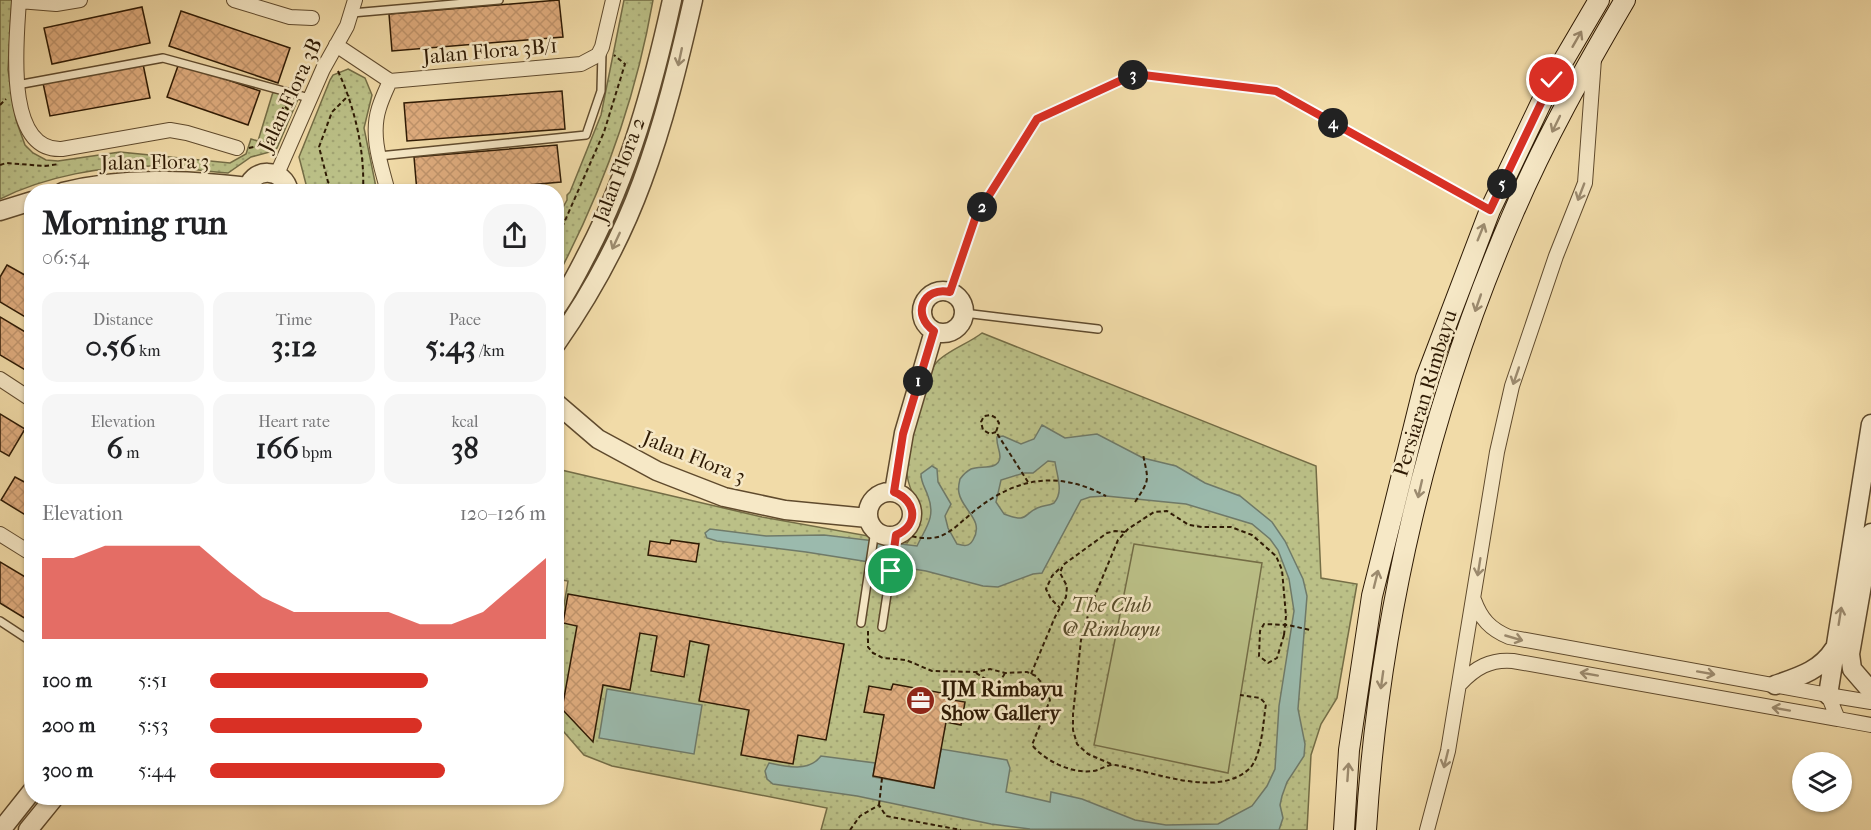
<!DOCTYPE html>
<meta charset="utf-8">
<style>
:root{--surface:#fff;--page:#f6f6f6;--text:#202124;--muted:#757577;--accent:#d93025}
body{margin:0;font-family:"IM FELL French Canon",serif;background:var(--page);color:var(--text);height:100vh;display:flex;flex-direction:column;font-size:22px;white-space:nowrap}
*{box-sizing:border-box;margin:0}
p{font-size:20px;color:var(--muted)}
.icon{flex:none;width:33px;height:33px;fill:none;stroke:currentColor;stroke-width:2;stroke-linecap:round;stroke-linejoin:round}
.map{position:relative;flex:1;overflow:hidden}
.sheet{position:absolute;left:24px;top:184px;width:540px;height:621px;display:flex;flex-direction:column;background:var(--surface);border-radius:24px;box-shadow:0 2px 4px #0004}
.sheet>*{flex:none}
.buttons{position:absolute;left:1792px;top:752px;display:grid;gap:12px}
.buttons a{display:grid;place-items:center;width:60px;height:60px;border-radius:50%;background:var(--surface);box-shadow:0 2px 4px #0004;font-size:30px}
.pin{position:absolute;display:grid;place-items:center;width:51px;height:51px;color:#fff;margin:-26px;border:3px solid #fff;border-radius:50%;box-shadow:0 2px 6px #0007}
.km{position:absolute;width:30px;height:30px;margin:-15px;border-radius:50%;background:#222;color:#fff;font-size:16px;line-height:30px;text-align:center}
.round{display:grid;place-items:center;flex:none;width:63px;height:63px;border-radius:24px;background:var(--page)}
.summary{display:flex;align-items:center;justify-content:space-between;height:102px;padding:0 18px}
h1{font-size:33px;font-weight:700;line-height:45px}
.stats{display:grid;grid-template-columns:repeat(3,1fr);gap:9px;height:102px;padding:6px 18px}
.stats div{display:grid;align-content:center;border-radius:15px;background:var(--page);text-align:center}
.stats b{font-size:30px;font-weight:700}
.stats small{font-size:16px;font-weight:400}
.stats p{font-size:16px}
.chart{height:168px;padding:12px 18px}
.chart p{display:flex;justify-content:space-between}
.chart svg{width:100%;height:108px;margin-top:6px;fill:var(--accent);opacity:.7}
ul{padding:0 18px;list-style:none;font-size:20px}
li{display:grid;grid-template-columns:96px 72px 1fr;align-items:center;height:45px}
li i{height:15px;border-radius:8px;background:var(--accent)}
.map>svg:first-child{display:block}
</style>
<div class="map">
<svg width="1871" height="830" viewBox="0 0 1871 830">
<defs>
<pattern id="park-dots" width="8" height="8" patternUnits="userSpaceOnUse" patternTransform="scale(1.5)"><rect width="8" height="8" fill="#bbc087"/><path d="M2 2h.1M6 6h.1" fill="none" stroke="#a1a473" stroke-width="1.8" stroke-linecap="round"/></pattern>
<pattern id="building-cross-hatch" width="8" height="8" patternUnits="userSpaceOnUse" patternTransform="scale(1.5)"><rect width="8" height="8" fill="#e0ad7f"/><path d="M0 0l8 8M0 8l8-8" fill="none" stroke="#c0946c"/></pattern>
</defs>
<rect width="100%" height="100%" fill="#f1dba8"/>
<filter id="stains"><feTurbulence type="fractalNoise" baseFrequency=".00333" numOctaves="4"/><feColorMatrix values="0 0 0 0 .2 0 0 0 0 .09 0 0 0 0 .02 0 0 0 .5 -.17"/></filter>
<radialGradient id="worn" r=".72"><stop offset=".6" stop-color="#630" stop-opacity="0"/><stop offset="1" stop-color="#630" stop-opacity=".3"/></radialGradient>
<!-- park -->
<path fill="url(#park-dots)" stroke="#746d46" stroke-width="1.5" d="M0,0H12L8,70L16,120L25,145L33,153L46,160L58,161L120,152L230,163L246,154L251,139L258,141L273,92L298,99L277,148L273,151L251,157L228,173C203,172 179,166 154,166C103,166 46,176 0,199Z
M624,0H653C636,98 603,190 557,277V218L567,200V195L570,192L601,115Z
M348,69L365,78L372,95L364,128L377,192H308L299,157L330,80L333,75Z
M982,333L1316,466L1321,578L1357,584L1337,698L1321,724L1311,755L1307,830H821L827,808L612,766L584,755L557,724V647L568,581L557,579V469L762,517L907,543C935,505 912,509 907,475C905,460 926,374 936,363C946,351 968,344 982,333Z"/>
<!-- pitch -->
<path fill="#bbc087" stroke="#746d46" stroke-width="1.5" d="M1134,544L1262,563L1228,773L1094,745Z"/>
<!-- water -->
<path fill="#9bbaad" stroke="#6f7a69" stroke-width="1.5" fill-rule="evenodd" d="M1042,425L1065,438L1097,434L1143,458L1176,466L1205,483L1240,496L1272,522L1285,541L1303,579L1307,596L1298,709L1305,744L1304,756L1287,782L1282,796L1280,805L1283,818L1279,830L1030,829L991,824L857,796L773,784L767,779L765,771L769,763C787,767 809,772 821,756L875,763L873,777L934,788L941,749L1007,760L1010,768L1006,792L1050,802L1051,792L1082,799L1135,820L1166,825L1218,824L1252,806L1267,786L1275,769L1279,706L1294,611L1289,579L1278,550L1270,539L1252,524L1186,504L1106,496L1090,497L1081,500L1042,573L1033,574L998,587L983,586L926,571L806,552L717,541L707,538L705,533L710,529L766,536L824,535L917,546C926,527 936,517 928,496C925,487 921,483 921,474L932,466L937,469L938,482L951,504L945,516L948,528L957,544C964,546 969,547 973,540C985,520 962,510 959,493C958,489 959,483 960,479C963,475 967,471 971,469C980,465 999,471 1000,457C1000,450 996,444 997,437L1003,436L1021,444L1034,439ZM1048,461L1055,462C1057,476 1064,492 1054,503C1049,506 1045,505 1040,507C1022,513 1030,524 1004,514L996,502L1001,480L1024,473H1033Z
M607,689L702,705L694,754L599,738Z"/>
<!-- building -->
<path fill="url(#building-cross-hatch)" stroke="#2e1a04" stroke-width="1.5" d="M559,0L563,37L392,51L389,14Z
M142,7L150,43L52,64L44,28Z
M181,11L290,48L278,83L169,46Z
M179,63L260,91L248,125L167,97Z
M143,64L150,98L50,116L43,83Z
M562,91L565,129L407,141L404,103Z
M557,145L561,182L451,192H417L414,157Z
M7,265L32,279V321L0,302V277Z
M0,317L32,336V374L0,355Z
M0,414L25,429L9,456L0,451Z
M15,477L32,486V519L1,500Z
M671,540L699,544L696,562L648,555L650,541L670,544Z
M0,562L32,581V609L26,619L0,603Z
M568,594L844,644L826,740L798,735L793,764L741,755L749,710L699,701L709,645L690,641L684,677L651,671L657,636L640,633L630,690L603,685L593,742L562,709L577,626L563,623Z
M893,684L953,695L952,700L965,702L961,725L946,722L934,788L873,776L884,715L864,712L869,686L891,690Z"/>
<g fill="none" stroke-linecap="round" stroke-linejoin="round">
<defs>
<path id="service" d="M352,13L499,0
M17,85L163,58L309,98
M379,156L586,135L601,91L602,52
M964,313L1098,329
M0,621L32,642
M861,623L875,530
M882,627L896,535"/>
<path id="minor" d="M19,0C17,37 3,152 62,149L170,130L187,133L237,148
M234,0L290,17L312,18
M19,1L56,4L80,0
M336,45L390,81L581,64L598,55L602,47L613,0
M277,174L323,69L347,26L355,0
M388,192C381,165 370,136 379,108C382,98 386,90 390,81
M0,379L32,400
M0,534L32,554
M1474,600C1481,619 1490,629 1509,637L1828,695
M1460,684C1475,668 1490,659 1513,661L1838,719
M1871,702L1828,695L1838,719L1871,725
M1427,830L1448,751L1497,452L1512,386L1556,256L1585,183L1594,59"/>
<path id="tertiary" d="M63,192C124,176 186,180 248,187
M247,192C250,166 285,167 289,192
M0,211L32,201
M922 312a21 21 0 1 1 42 0a21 21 0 1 1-42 0Z
M556,308C569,290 578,271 588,252C629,173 653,87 672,0
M556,344C591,294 621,239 642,182C664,123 679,61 693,0
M556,403L598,439L657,471L724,497L785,510L868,518
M868 514a22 22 0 1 1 44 0a22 22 0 1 1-44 0Z
M894,492L904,433L934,331
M1871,533L1850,654L1852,669L1871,691
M1775,685C1798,677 1820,671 1834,649
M1828,695L1871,424
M1,830L32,791
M28,830L54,798"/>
<path id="secondary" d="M1344,830L1349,750L1372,596L1426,378L1490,210L1552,80L1599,0
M1366,830C1379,620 1428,410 1512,216C1544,141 1584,70 1625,0"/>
</defs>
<!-- service casing -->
<use href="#service" stroke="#5f4a2d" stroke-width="10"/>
<!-- minor casing -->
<use href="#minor" stroke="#5f4a2d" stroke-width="16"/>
<!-- tertiary casing -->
<use href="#tertiary" stroke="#5f4a2d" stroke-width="21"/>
<!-- secondary casing -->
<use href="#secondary" stroke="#2e1a04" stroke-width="22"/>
<!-- path -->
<path stroke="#2e1a04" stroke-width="2" stroke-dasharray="4.5 3" stroke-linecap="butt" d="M338,71C355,108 365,151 363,192
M0,105L6,99
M249,148L263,145L284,106L290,111
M0,165L6,163L45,166L59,164
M341,192L328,182L319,147L332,112L349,95
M556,241L604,132L625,64L614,55
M950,292L976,216L1037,119L1135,74L1276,91L1477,203
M996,432L990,434L983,430L981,422L984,416L991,415L996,418L999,423L996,432L1028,482
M1135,502C1151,478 1148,481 1143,454
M905,534C915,538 930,540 941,536C955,530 966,517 978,508C1019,477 1059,471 1106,496
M1059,569L1052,576L1046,589L1051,599L1060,608
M868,631V647L873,653L883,658L906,660L932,671L976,672L990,669L1005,673L1027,672L1036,676L1045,687L1050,700L1032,745C1045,761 1072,774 1093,771C1101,770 1107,764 1115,765C1152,771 1217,799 1249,769C1262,757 1263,722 1266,704L1260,698L1240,695
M1284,635L1277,658L1268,663L1259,656L1260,631L1264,624L1288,625L1310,630
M976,673C987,680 998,688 1005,673
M1031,674L1055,617L1066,597L1067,586L1060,573L1063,565L1107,533L1115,531L1125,532
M1111,764L1088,754L1077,744L1073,730V714L1081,640L1091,605L1118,540L1128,529L1154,512L1167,511L1189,525L1202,527H1231L1252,535L1276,556L1282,570L1286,616
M879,805L882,778
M850,830L860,816L879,805L886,816L961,830"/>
<!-- service -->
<use href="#service" stroke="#f6e8c6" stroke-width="7"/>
<!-- minor -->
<use href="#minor" stroke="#f6e8c6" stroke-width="14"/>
<!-- tertiary -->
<use href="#tertiary" stroke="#f6e8c6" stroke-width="18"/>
<!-- secondary -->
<use href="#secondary" stroke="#f6e8c6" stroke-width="20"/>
<!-- path-bridge -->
<path stroke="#2e1a04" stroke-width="2" stroke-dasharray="4.5 3" stroke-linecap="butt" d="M1284,635L1286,616"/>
</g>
<!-- one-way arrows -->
<defs><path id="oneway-shaft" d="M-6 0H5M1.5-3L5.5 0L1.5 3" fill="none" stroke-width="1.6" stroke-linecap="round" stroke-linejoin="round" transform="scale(1.5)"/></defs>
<g stroke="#9c8b6f">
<use href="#oneway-shaft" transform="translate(1577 39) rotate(-60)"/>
<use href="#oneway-shaft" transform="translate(680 57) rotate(102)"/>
<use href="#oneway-shaft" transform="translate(1556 124) rotate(116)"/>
<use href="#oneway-shaft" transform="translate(1581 192) rotate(111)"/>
<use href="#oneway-shaft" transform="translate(1481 232) rotate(-68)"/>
<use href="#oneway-shaft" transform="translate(616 241) rotate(115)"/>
<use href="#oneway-shaft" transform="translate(1478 303) rotate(109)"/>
<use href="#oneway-shaft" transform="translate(1516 376) rotate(109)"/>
<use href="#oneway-shaft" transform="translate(1420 489) rotate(103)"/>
<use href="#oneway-shaft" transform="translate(1479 567) rotate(99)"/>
<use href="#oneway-shaft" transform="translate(1376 579) rotate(-76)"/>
<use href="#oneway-shaft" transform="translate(1840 616) rotate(-81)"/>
<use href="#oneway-shaft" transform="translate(1514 638) rotate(16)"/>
<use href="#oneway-shaft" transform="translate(1706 673) rotate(10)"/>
<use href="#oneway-shaft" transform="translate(1589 674) rotate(-170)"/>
<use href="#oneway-shaft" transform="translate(1382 680) rotate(98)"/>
<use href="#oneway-shaft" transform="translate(1781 709) rotate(-170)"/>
<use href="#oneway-shaft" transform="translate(1446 759) rotate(104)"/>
<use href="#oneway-shaft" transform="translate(1348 772) rotate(-86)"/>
</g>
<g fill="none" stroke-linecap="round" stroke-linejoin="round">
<defs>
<path id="route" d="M891,571L896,535C919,525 917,501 894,492L903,434L934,331C911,315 923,286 950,292L976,216L1037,119L1135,74L1276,91L1490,210L1552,80"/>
</defs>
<!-- route casing -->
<use href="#route" stroke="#fff" stroke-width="12"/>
<!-- route -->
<use href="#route" stroke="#d93025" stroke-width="8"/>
</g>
<!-- icons -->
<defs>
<symbol id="office-disc" viewBox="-11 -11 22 22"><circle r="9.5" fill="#8f2418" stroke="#f6e8c6"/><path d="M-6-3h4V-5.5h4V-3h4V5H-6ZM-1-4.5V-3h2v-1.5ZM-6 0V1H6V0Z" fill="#fff"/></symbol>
</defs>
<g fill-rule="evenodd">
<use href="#office-disc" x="904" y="684" width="33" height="33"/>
</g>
<g text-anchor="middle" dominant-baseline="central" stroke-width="5" stroke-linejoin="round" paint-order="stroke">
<!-- street labels -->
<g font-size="21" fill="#2e1a04" stroke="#f6e8c6">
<text transform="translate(490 51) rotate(-5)">Jalan Flora 3B/1</text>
<text transform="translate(290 95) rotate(-65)">Jalan Flora 3B</text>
<text transform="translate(155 162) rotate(-1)">Jalan Flora 3</text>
<text transform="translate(619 170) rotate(-69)">Jalan Flora 2</text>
<text transform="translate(1425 393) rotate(-73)">Persiaran Rimbayu</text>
<text transform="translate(694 457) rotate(22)">Jalan Flora 3</text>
</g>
<!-- park labels -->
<g font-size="21" font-style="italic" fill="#584c2b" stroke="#f6e8c6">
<text x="1111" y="605">The Club<tspan x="1111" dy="24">@ Rimbayu</tspan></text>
</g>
<!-- poi labels -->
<g font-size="21" font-weight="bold" fill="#2e1a04" stroke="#f6e8c6" text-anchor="start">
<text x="941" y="689">IJM Rimbayu<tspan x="941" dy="24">Show Gallery</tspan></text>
</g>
</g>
<rect width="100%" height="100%" filter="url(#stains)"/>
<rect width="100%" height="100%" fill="url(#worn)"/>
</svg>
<div class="buttons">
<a><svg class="icon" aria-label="layers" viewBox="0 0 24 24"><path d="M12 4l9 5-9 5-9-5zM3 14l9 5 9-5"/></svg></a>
</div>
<div class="pin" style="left:891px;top:571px;background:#1e9e55"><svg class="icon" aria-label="arrive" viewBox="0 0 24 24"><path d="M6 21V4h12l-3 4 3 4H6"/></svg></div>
<div class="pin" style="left:1552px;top:80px;background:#d93025"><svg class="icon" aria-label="check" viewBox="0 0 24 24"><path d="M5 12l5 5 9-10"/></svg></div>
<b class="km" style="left:918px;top:381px">1</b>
<b class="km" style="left:982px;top:207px">2</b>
<b class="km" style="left:1133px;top:75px">3</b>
<b class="km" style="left:1333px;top:123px">4</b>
<b class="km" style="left:1502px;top:184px">5</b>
<section class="sheet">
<div class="summary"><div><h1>Morning run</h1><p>06:54</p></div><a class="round"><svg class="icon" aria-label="share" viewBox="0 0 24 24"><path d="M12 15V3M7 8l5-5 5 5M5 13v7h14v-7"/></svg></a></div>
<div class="stats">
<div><p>Distance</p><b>0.56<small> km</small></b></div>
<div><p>Time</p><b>3:12</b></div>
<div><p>Pace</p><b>5:43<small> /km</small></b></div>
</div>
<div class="stats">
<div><p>Elevation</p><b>6<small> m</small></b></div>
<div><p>Heart rate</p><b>166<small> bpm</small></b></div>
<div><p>kcal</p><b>38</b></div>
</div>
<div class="chart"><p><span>Elevation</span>120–126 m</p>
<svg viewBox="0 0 160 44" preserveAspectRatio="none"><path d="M0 44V11L10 11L20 6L30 6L40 6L50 6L60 17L70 27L80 33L90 33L100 33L110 33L120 38L130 38L140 33L150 22L160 11V44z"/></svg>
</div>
<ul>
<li><b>100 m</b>5:51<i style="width:65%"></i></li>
<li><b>200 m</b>5:53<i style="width:63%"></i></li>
<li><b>300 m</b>5:44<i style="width:70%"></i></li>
</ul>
</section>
</div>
